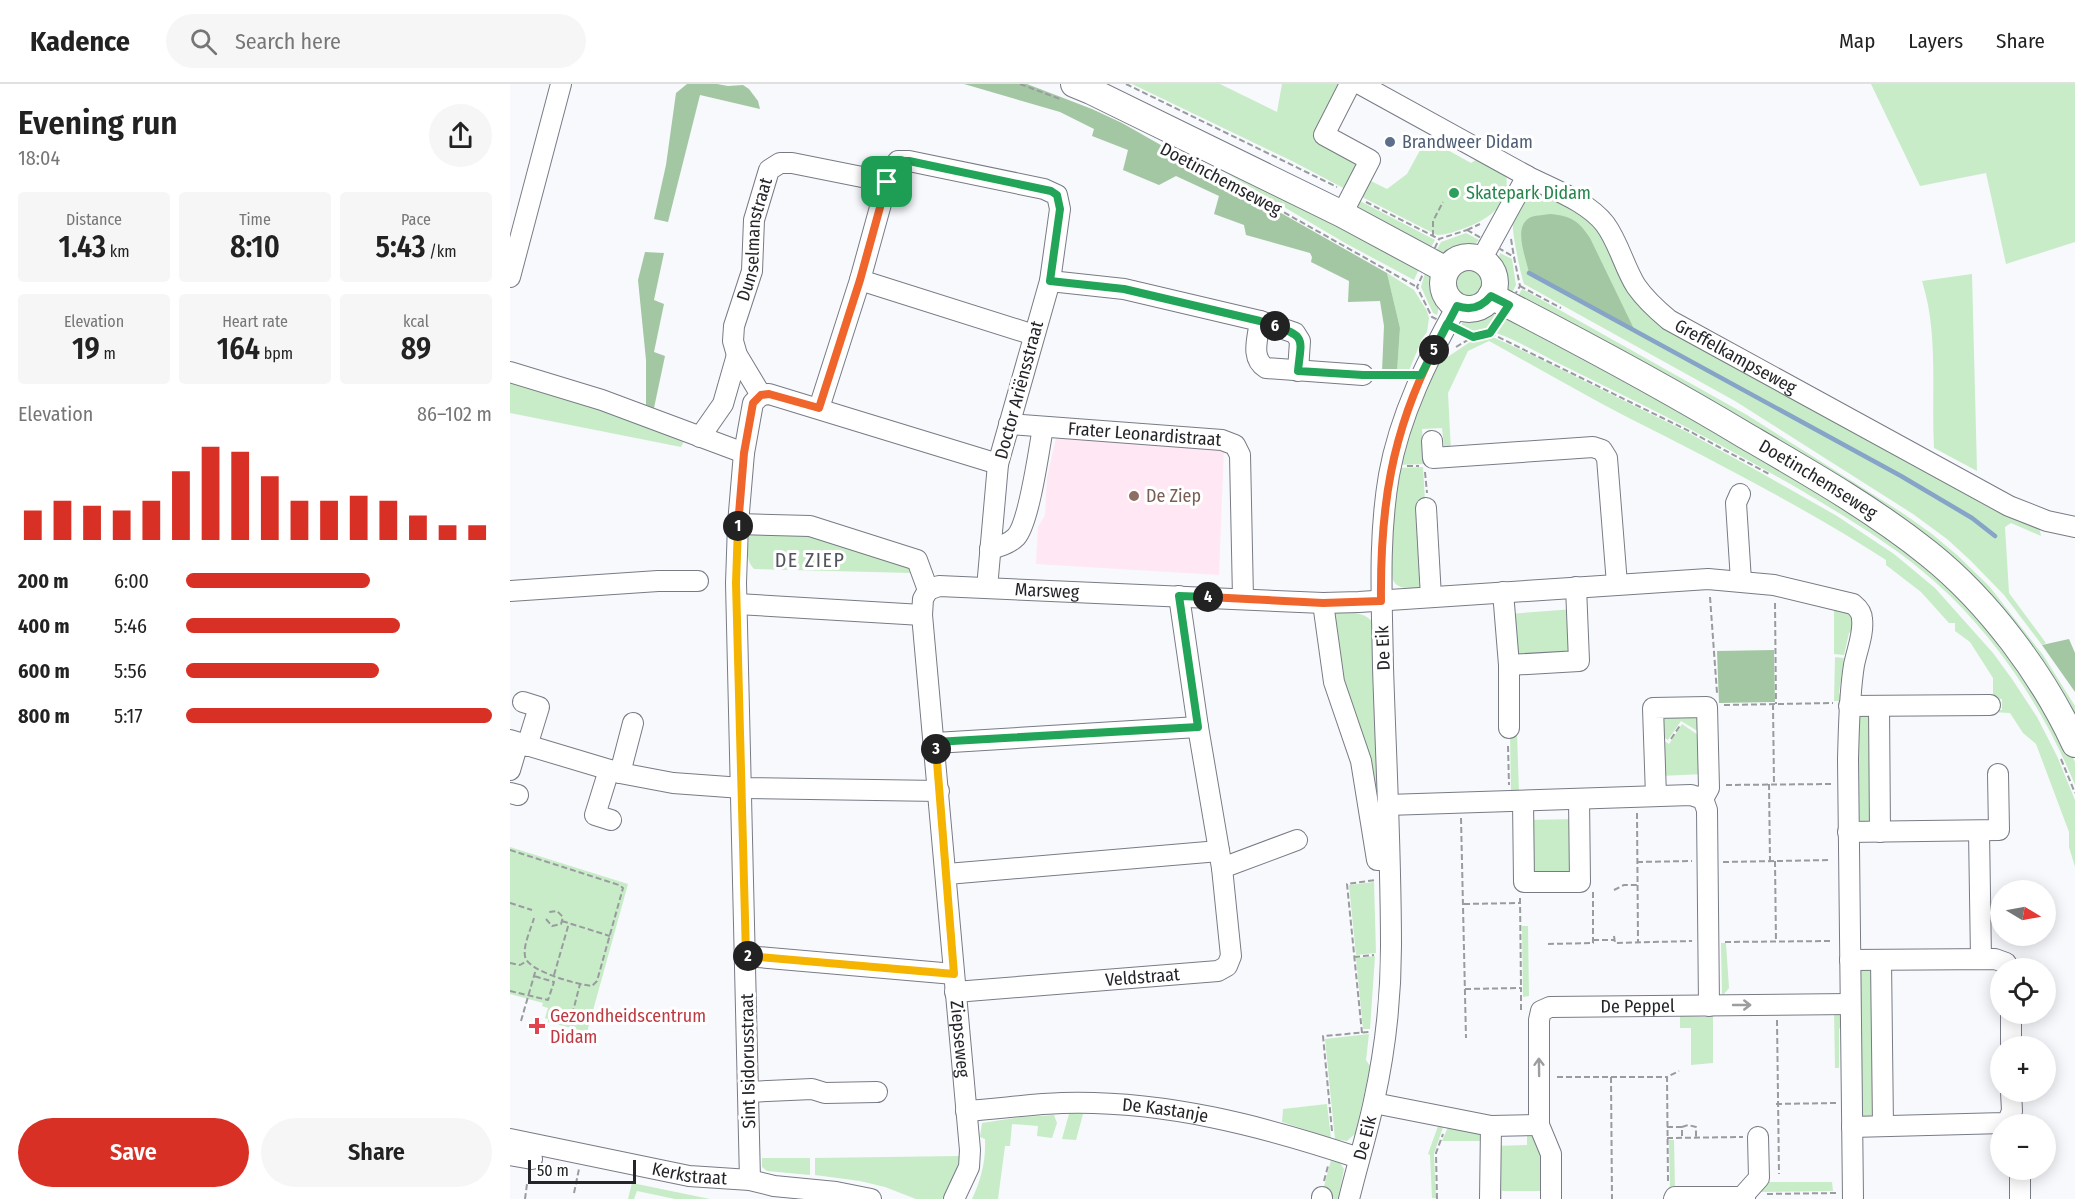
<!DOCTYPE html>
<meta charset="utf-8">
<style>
:root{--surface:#fff;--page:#f6f6f6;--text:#222;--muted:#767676;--line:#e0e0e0;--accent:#d93025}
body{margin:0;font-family:"Fira Sans Condensed",sans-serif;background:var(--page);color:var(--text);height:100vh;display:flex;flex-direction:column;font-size:22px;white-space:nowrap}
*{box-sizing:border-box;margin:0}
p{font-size:20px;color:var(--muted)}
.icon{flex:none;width:33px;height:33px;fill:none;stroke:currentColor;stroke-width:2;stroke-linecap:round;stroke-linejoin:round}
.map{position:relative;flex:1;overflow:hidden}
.sheet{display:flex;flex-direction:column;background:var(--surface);width:510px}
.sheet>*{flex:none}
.needle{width:39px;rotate:100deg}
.controls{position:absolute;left:1480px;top:796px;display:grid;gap:12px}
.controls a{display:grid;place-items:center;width:66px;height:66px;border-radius:50%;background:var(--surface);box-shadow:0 3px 15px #0003;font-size:30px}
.scale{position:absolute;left:18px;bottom:15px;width:108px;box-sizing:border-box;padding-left:6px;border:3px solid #242529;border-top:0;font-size:16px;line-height:21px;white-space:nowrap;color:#242529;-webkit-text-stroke:4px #fff;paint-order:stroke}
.pin{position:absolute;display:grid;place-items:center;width:51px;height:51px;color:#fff;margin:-26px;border-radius:12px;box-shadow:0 3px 9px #0006}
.km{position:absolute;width:30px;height:30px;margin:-15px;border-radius:50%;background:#222;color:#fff;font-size:16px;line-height:30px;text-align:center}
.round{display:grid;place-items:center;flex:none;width:63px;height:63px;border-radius:32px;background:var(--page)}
.head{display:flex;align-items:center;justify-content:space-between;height:102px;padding:0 18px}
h1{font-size:33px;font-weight:600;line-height:45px}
.figures{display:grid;grid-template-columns:repeat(3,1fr);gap:9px;height:102px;padding:6px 18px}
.figures div{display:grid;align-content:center;border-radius:6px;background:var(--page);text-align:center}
.figures b{font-size:30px;font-weight:600}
.figures small{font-size:16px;font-weight:400}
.figures p{font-size:16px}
.chart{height:168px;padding:12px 18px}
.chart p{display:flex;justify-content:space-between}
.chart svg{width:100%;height:108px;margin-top:6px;stroke:var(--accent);stroke-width:6}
.primary-button{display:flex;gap:12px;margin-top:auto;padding:12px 18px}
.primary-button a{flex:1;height:69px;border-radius:36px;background:var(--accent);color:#fff;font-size:24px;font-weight:600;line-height:69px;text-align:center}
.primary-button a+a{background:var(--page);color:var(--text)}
ul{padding:0 18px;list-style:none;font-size:20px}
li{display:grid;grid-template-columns:96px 72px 1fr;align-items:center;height:45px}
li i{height:15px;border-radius:8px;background:var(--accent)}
header{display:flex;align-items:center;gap:36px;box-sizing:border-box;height:84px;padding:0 30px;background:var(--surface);border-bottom:2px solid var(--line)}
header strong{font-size:28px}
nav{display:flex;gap:33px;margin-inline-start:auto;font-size:21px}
.search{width:420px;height:54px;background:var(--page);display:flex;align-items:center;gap:15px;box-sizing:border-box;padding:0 21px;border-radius:33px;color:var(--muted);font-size:22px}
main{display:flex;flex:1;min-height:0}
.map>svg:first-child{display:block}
</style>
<header>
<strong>Kadence</strong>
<div class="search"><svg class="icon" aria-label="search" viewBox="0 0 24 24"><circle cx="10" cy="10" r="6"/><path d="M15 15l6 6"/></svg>Search here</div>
<nav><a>Map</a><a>Layers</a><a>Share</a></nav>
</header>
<main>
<section class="sheet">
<div class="head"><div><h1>Evening run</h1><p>18:04</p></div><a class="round"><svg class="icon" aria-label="share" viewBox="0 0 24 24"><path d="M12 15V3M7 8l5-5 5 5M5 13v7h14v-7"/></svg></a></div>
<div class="figures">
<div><p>Distance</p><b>1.43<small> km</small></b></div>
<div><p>Time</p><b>8:10</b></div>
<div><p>Pace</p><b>5:43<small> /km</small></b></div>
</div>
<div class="figures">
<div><p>Elevation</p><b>19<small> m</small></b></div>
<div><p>Heart rate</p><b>164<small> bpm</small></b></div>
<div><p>kcal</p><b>89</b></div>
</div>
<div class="chart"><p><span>Elevation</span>86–102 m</p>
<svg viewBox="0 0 160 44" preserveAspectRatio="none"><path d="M5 44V32M15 44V28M25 44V30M35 44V32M45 44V28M55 44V16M65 44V6M75 44V8M85 44V18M95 44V28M105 44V28M115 44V26M125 44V28M135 44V34M145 44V38M155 44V38"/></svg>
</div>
<ul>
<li><b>200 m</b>6:00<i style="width:60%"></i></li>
<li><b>400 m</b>5:46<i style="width:70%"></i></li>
<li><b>600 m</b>5:56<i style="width:63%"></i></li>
<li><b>800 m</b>5:17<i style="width:100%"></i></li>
</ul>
<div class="primary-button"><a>Save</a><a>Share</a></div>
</section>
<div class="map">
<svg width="1565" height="1115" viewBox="0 0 1565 1115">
<rect width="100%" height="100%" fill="#f7f9fd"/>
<!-- education -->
<path fill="#ffe7f3" d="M551,351L714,363L709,491L526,480L528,443L535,431L537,394L546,354Z"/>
<!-- green -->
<path fill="#c8ecc7" d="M622,0H710L767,28L772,0H834L805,53L848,78L839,107L782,77Z
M1361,0H1565V158L1496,180L1476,89L1410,102Z
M932,51L944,57L934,64L961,79L972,72L996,90C1001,121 979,135 955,144C946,147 937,151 927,151L848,111L857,95L877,105L897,90L914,59L925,64Z
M694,76L729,86L909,185L904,196L835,159Z
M1029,107L1038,109L1087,140L1125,209L1529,442L1531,452L1501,439L1495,443L1499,509L1536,559L1532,561L1494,511L1460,476L1437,455L1403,430L1225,317L1014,200C1011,192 1001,145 1003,138C1007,125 1015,110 1029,107Z
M846,115L925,156L920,165L851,131Z
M956,149L969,156C959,168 941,171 926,167L931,158Z
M990,169L1002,175L1006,201L1002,209C990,201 986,182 990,169Z
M945 199a14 14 0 1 1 28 0a14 14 0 1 1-28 0Z
M877,189L904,206L917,227L919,234L917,248L912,255L898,289L887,288L890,244Z
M915,189C928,197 931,218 927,231L923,229L911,203Z
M1462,190L1467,387L1424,364C1421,309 1429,250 1412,197Z
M1012,205L1237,331L1394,430L1422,450L1447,471L1479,502L1533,571L1565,622V642L1479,517L1007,214Z
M980,229L990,231C980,248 965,253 948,244L956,235Z
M996,233L1081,275L1380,450L1470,531L1547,641L1565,678V701C1534,625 1486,552 1424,497C1389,466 1349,441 1309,417C1254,384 1198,354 1141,325C1109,309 1076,293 1044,277C1025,267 1006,256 986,249Z
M972,253L985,254L1024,272L1177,348L1253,390L1327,432L1384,470L1425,504L1483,569L1502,595L1527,633L1547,672L1565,716V783L1559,763V748L1526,660L1513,649L1500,629L1482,628V626H1492V615H1483V594L1460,558L1445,547V539H1439L1411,508L1376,481V476C1292,422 1204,377 1115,332C1069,308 1024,282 979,257L958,267L938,309L941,367L934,363L932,344L912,345L914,380L888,381L902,335L927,280L963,256Z
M0,293L177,351L171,363L0,329Z
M913,383L915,416L907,417L910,465L918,503C903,504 881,509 882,488H878L888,384Z
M241,442L299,444L405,476L402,489L244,485C233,474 239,456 241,442Z
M1319,524L1341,526L1345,545L1339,549L1334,571L1324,570V526Z
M1064,525L1065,570L1008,578L999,530Z
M819,529C833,529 854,525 863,539L872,769Z
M1325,573L1334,574L1329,609L1334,617H1324Z
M1189,626L1194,651L1171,637L1158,656L1147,649L1148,630Z
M1366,627L1364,743H1346L1347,628Z
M1172,640L1194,655L1195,690L1149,692L1147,652L1159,660Z
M1000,649H1007L1009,708H1001Z
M1066,735L1067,790L1021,795L1016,736Z
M0,763L118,800L77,948L38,938V935L35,934L38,924L32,922L33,919L0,910Z
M864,798L866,869L846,871L839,801Z
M1012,842H1018L1019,912L1013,913Z
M1211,859H1216L1219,904L1214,910L1212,911Z
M865,872L860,945H853L846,874Z
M1367,882L1369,1037L1351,1033L1349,889L1353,885Z
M1324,925L1331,930L1334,940L1329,945V984H1325Z
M1170,932L1203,933V979L1181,981V944H1170Z
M859,950L856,976L860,982L858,993L845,1050L837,1057L825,1055L815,955Z
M817,1020L821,1054L772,1038L773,1025Z
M559,1030H573L566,1056L552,1055Z
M544,1031L547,1039L542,1054L527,1052L528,1042L502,1040L500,1062H495L488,1115H462C471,1096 476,1077 475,1055L470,1053L472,1039L511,1033Z
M928,1042L933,1043L924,1070L926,1114H922L920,1071L918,1070Z
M938,1043L975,1051V1057H932Z
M1017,1050H1029L1038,1072L1032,1107H992V1115H985L984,1062L1017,1061Z
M1159,1056H1164L1165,1108L1160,1107Z
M450,1072L446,1088L432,1115H406L375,1103L350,1097L305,1091V1074Z
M252,1074H300V1091L257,1087L252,1083Z
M821,1076L830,1079L834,1085L828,1115H815L812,1110Z
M1250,1098H1322L1323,1107L1242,1108Z
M122,1099L200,1115H165L127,1107L124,1115H118Z"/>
<!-- forest -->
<path fill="#a3c7a2" d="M177,0H207L218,2L233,1L239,5L248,17L250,25L190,11L158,138L144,135L156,81L166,9Z
M454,0H517L582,25L612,39L877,189L890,244L887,288L872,287L874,242L870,217L838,218L839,197L801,178L802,173L800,169L736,151L734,141L704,130L709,112L666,92L649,101L613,86L618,66L582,52L584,45L550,28Z
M1041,130C1061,132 1069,137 1080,154L1125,247L1019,189C1016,173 1002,142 1021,133C1027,131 1035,131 1041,130Z
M135,168L154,169L144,216L154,220L144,268L155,272L144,324L136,321V276L128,196Z
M1559,555L1565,569V608L1532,561Z
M1264,566L1265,618L1209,619L1207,567Z"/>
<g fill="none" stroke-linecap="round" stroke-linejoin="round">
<!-- stream -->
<path stroke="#86a3c8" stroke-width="4.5" d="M1019,189L1391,392L1462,434L1485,452"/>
<defs>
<g id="minor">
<path d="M850,0L1017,92"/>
<path d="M832,130L860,76L814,51L840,0"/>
<path id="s1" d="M971,176L1017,92C1042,105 1077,117 1095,140C1109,159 1114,183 1126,202C1135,215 1147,226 1159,236L1499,422L1537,437L1565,443"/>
<path d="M0,193L51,0"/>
<path d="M350,196L524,251"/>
<path d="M540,197L614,205L750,237C748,254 740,274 756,284L853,291"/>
<path d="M750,237L785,249L790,257L788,287"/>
<path d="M0,288L92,316L234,369"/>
<path id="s2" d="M251,311L227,271L223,257L224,242L242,187L244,136L259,86L270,79H282L377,98"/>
<path d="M251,311L259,310L488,380"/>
<path d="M309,324L350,196L377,98L381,85L388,77H399L534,105L547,111L550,125L540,197L488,380L477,504"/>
<path id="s3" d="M499,340L712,356L725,361L730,371L733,514"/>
<path d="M190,353L213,320L227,271"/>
<path d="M922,357L923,374L1083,363L1092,366L1097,374L1107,500"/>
<path d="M1230,410L1226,419L1231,497"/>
<path d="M916,424L921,513"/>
<path id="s4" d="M228,440L300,442L407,476L418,506L429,502L813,519L849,518L1198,495L1264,501L1343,520C1348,524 1352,528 1352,535C1354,549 1347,566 1344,581C1339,612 1339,643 1338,675L1343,1115"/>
<path d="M480,465C489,463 499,460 506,453C519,439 529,366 533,343"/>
<path id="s5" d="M418,506L413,515L412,531L460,1066L459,1083L444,1115"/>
<path d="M0,507L148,497H188"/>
<path d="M993,508L999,581V644"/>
<path d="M813,519L824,598L851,677L867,776H879"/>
<path d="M227,520L412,531"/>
<path d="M999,581L1069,577L1066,503"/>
<path d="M13,618L29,623L17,662"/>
<path d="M1339,622L1480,621"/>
<path d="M1369,622L1370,748"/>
<path d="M0,656L110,689L163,699L232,704L429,707"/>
<path d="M425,659L688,643"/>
<path d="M0,686L8,659"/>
<path d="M99,686L85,731L101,736"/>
<path d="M110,689L123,639"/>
<path d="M0,709L8,711"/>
<path d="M1146,712L1143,624L1197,623L1199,704L1193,715"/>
<path d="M1013,717L1014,798H1070L1069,715"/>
<path d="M877,721L1181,711L1193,715L1197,726L1199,922"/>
<path d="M1469,747L1471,875"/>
<path d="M1338,748L1489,746L1488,690"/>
<path d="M712,784L787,756"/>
<path d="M437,790L709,767"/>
<path d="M236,872L444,890"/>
<path d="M1340,876L1485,875L1496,879L1499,885"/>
<path d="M1371,876L1373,1042"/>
<path id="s6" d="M445,908L708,887L717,882L721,872L712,784L688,643L669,512"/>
<path d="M1501,930V963"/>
<path d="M238,1008L302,1005L315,1009L367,1008"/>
<path d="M864,1019L981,1042L1029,1041"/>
<path id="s7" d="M456,1027C488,1025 520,1020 552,1019C654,1016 753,1042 849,1074"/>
<path d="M1342,1043L1494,1039L1498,1037L1502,1027L1501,1008"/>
<path id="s8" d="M0,1055L179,1092L240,1096L264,1102L326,1108L361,1115"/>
<path d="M0,1071L22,1075"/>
<path d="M1510,1094V1115"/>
<path d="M240,1096L226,499L228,440L234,369L243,319L251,311"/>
<path d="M1232,1113L1249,1094L1248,1053"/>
<path d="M812,1115V1113"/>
<path id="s9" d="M839,1115C847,1082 857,1050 864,1017C875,967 881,914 881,862C881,769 876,676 873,583C872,518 868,455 879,391C890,330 918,275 947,222"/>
<path d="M980,1115L981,1042"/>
<path id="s10" d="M1041,1115V1070L1029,1041V936L1031,927L1040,923L1340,920"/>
<path d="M1164,1115L1165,1113H1232L1235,1115"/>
</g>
<g id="major">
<path d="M564,0L581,7L832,130L936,186"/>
<circle cx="959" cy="199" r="26"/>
<path id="s11" d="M981,212C1067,256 1153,302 1236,352C1298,388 1363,425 1419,470C1479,518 1533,591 1565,660"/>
</g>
</defs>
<!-- minor casing -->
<use href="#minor" stroke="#787b85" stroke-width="22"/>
<!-- major casing -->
<use href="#major" stroke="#787b85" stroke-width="28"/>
<!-- path -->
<path stroke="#999b9f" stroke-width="2" stroke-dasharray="6 3" stroke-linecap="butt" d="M510,0L550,15
M616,0L827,103
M727,102L907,203
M856,118L929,155
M957,146L1004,173L1010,202L985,245L980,249L963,253L922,233L907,203L929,155Z
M957,146L970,140
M923,152V137L933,118
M1001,155L1004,173
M1010,202L1051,224
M980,249L1181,348L1259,390
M946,263L961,254
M869,291H893
M897,382H909
M915,388L917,409
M1200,513L1207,609
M1265,519L1266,620
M1263,620L1264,700
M1214,621L1323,619
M1161,655L1171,640
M998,662L999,701
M1551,675L1565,709
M1259,700L1260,777
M1216,701L1321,700
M1127,729L1128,858
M951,734L956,954
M0,766L109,801L113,804L87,897L82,902C69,901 16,887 15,872C13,861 21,845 24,834
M1265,777L1266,858
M1127,778L1182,777
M1213,778L1321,776
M1104,806L1114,801H1127
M1010,814L1011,904
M0,819L22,826
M954,820L1010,819
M36,835L42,842L51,840L53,833L47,827L39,828
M52,837L100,852
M1104,852L1105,859L1182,857
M1083,856H1104
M1215,858L1322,857
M1038,860L1083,859V808
M844,873L864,871
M0,879L10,881L17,877
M44,891L59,839
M955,905L1011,904V927H1013
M0,907L38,916L44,898L24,892
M1267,936L1269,1090
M11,937L26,885
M60,939L70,900
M852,949L837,800L865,796
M1047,993H1157
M1101,993L1102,1115
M1266,1020L1326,1019
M1157,1043H1172V1053
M1172,1043L1178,1041L1186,1043V1053
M822,1047L813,952L859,948
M1157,1054L1233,1053
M814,1097L818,1082
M1158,1097L1157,993L1169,987
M64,1109L69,1085
M1257,1110L1327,1109
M15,1115L17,1100
M927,1115L926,1069L933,1050"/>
<!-- minor -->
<use href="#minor" stroke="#fff" stroke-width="20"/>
<!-- major -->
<use href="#major" stroke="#fff" stroke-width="26"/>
</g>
<!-- one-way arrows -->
<defs><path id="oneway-shaft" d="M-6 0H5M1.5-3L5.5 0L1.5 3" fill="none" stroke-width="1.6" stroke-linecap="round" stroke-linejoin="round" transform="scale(1.5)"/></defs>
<g stroke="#9c9d9f">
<use href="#oneway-shaft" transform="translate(1232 921)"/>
<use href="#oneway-shaft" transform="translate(1029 983) rotate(-91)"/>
</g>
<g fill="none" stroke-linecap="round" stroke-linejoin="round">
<defs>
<path id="split-1" d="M228,442L234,369L243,319L251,311L259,310L309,324L350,196L377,98"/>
<path id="split-2" d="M228,442L226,499L236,872H238"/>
<path id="split-3" d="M238,872L444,890L426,665"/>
<path id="split-4" d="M426,665L425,658L688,643L669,512L698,513"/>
<path id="split-5" d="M698,513L813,519L871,517C870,425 881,349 924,266"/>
<path id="split-6" d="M765,242C797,253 791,255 788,287L853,291H911L937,240L963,253L980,249L999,221L981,212C972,223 961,227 947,222L924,266"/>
<path id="split-7" d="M377,98L381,85L388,77H399L541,107L547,111L550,125L540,197L614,205L750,237L765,242"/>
</defs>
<!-- split-1 casing -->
<use href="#split-1" stroke="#fff" stroke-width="12"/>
<!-- split-2 casing -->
<use href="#split-2" stroke="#fff" stroke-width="12"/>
<!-- split-3 casing -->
<use href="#split-3" stroke="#fff" stroke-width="12"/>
<!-- split-4 casing -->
<use href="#split-4" stroke="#fff" stroke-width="12"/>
<!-- split-5 casing -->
<use href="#split-5" stroke="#fff" stroke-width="12"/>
<!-- split-6 casing -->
<use href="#split-6" stroke="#fff" stroke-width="12"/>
<!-- split-7 casing -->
<use href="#split-7" stroke="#fff" stroke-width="12"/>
<!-- split-1 -->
<use href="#split-1" stroke="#f0652b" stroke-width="8"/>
<!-- split-2 -->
<use href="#split-2" stroke="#f5b400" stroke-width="8"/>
<!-- split-3 -->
<use href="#split-3" stroke="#f5b400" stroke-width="8"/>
<!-- split-4 -->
<use href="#split-4" stroke="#22a559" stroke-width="8"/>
<!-- split-5 -->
<use href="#split-5" stroke="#f0652b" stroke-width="8"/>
<!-- split-6 -->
<use href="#split-6" stroke="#22a559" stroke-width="8"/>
<!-- split-7 -->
<use href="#split-7" stroke="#22a559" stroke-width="8"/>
</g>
<!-- markers -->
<circle fill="#5c6f8a" stroke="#fff" stroke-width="2" cx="880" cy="58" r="6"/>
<circle fill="#2e9e5b" stroke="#fff" stroke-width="2" cx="944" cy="109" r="6"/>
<circle fill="#8d6e63" stroke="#fff" stroke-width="2" cx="624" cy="412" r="6"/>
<path fill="#e0444e" stroke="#fff" stroke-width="2" d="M24 933h6v6h6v6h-6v6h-6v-6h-6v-6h6z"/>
<g text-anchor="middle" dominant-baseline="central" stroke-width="6" stroke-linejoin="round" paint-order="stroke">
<!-- service labels -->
<g font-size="18" fill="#4e5e75" stroke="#fff" text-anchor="start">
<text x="892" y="58">Brandweer Didam</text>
</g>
<!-- street labels -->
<g font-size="18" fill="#242529" stroke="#fff">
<text transform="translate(711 95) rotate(28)">Doetinchemseweg</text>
<text stroke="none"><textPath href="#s2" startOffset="166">Dunselmanstraat</textPath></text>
<text stroke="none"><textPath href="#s1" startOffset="381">Greffelkampseweg</textPath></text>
<text transform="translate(509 306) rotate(-75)">Doctor Ariënsstraat</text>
<text stroke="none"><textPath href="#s3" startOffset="136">Frater Leonardistraat</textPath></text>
<text stroke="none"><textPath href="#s11" startOffset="375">Doetinchemseweg</textPath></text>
<text stroke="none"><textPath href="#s4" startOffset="336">Marsweg</textPath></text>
<text transform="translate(873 564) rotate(-92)">De Eik</text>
<text stroke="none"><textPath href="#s6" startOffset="188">Veldstraat</textPath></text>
<text stroke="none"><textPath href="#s10" startOffset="288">De Peppel</textPath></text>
<text stroke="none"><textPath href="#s5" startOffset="452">Ziepseweg</textPath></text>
<text transform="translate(238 977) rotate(-91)">Sint Isidorusstraat</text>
<text stroke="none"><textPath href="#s7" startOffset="200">De Kastanje</textPath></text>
<text stroke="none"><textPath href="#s9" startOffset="63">De Eik</textPath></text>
<text stroke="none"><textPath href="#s8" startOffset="183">Kerkstraat</textPath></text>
</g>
<!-- leisure labels -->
<g font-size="18" fill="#27864d" stroke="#fff" text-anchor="start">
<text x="956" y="109">Skatepark Didam</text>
</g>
<!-- education labels -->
<g font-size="18" fill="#785e54" stroke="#fff" text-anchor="start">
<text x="636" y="412">De Ziep</text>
</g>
<!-- health labels -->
<g font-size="18" fill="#be3a42" stroke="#fff" text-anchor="start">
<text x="40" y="932">Gezondheidscentrum<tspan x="40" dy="21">Didam</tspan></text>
</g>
<!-- neighbourhood labels -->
<g font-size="20" letter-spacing="1.5" fill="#52555e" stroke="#fff">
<text x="300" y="476">DE ZIEP</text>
</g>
</g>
</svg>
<div class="controls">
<a><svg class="needle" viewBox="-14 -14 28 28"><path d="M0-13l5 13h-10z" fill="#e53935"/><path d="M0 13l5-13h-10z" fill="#767676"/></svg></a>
<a><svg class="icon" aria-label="locate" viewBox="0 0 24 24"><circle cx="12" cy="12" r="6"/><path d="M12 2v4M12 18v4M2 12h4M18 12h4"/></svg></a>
<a>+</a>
<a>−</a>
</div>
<div class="scale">50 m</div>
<div class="pin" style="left:377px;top:98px;background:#1e9e55"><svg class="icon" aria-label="arrive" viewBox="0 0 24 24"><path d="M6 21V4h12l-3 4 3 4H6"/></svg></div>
<b class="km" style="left:228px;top:442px">1</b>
<b class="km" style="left:238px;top:872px">2</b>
<b class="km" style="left:426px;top:665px">3</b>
<b class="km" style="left:698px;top:513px">4</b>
<b class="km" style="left:924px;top:266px">5</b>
<b class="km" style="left:765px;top:242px">6</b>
</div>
</main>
